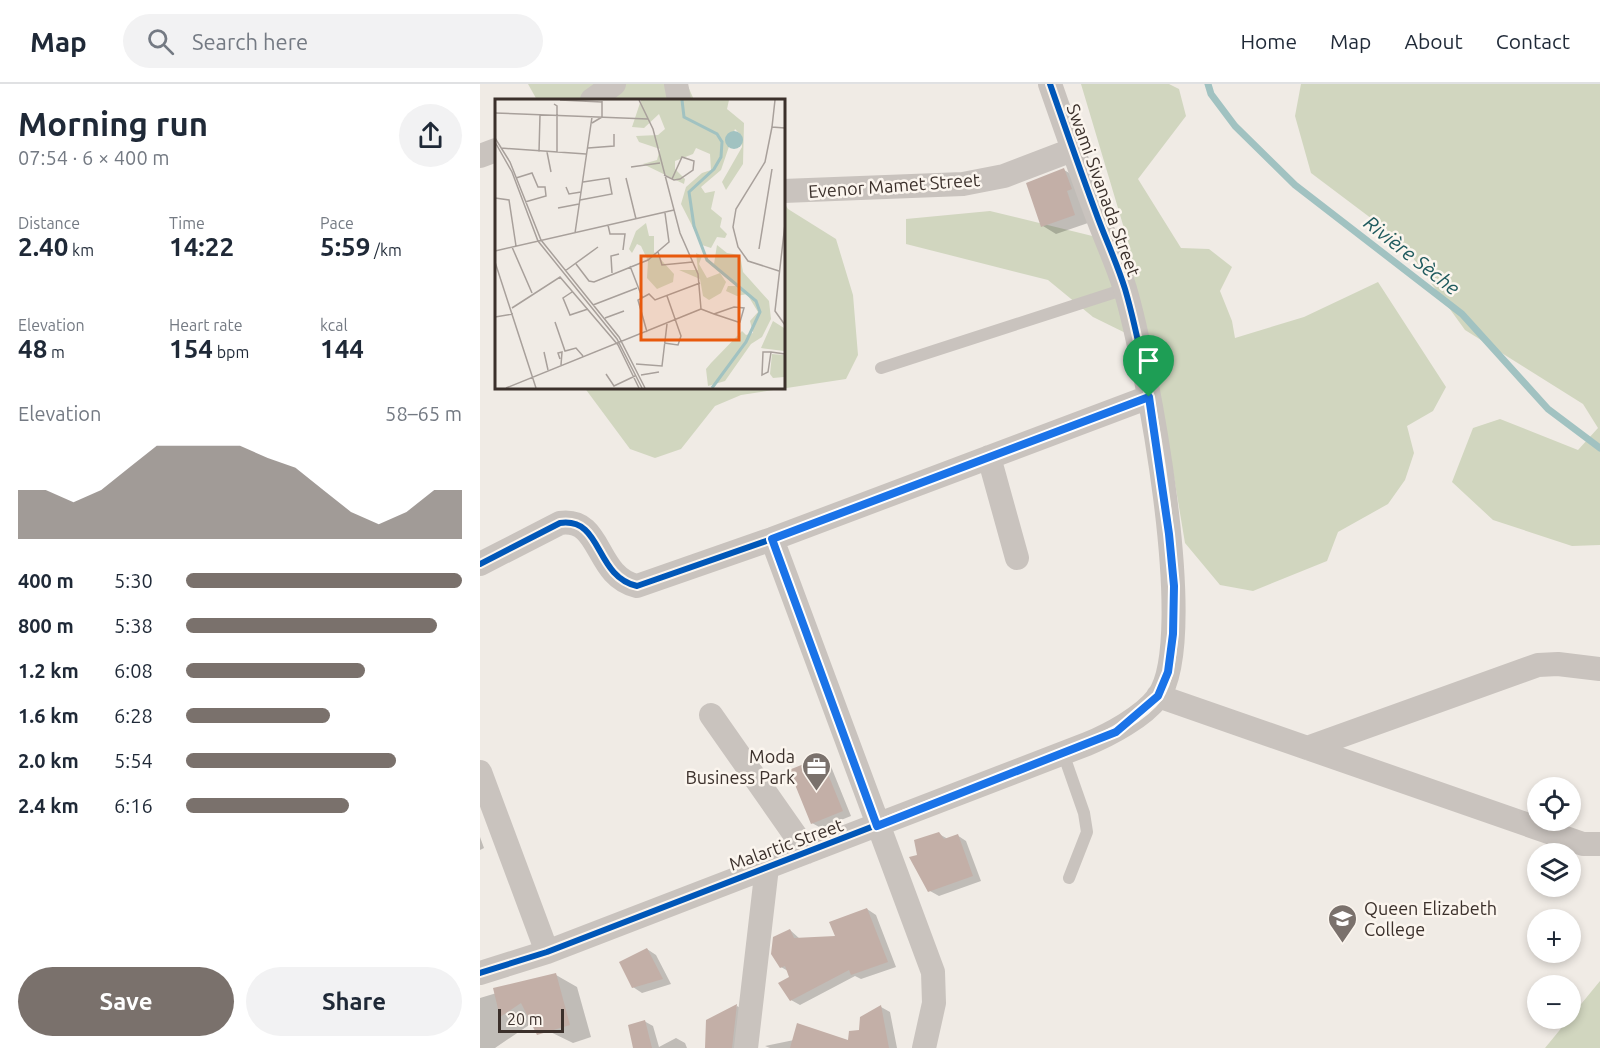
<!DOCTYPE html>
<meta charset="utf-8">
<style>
:root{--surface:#fff;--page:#f2f2f3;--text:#1f2937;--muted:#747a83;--line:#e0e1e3;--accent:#7a716c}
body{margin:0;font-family:Ubuntu,sans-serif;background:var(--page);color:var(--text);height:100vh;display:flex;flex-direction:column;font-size:22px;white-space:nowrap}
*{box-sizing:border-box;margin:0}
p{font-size:20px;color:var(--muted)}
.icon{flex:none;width:33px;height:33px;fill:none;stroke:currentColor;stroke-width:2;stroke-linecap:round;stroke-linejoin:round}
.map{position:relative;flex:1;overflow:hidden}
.panel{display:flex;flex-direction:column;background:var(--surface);width:480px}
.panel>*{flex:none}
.tools{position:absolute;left:1047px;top:693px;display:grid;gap:12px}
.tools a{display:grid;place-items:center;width:54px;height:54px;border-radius:50%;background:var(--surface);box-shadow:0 3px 9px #0003;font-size:30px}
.scale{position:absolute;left:18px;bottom:15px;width:66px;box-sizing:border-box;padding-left:6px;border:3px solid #3b302b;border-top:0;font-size:16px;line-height:21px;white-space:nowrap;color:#3b302b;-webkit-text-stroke:4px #fbf5ee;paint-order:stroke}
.pin{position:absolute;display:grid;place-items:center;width:51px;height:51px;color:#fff;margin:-62px -26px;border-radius:50% 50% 50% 0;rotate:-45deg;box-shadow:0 0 6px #0007}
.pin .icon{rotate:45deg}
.round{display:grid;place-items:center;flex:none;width:63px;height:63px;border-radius:32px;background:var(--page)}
.head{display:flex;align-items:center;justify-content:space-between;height:102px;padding:0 18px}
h1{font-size:33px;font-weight:700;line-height:45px}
.metrics{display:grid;grid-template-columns:repeat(3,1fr);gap:9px;height:102px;padding:6px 18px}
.metrics div{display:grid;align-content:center}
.metrics b{font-size:26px;font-weight:700}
.metrics small{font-size:16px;font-weight:400}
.metrics p{font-size:16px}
.chart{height:168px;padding:12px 18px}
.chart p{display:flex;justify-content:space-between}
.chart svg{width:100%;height:108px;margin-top:6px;fill:var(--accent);opacity:.7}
.primary-button{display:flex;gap:12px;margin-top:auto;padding:12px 18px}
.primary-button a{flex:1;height:69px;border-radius:36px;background:var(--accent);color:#fff;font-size:24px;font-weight:700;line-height:69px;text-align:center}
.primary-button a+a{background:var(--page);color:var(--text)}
ul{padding:0 18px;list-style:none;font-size:20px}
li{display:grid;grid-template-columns:96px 72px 1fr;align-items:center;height:45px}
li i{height:15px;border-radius:8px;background:var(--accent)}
header{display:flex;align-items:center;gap:36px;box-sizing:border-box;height:84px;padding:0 30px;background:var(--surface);border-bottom:2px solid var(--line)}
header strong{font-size:28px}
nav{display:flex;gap:33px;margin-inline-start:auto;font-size:21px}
.search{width:420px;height:54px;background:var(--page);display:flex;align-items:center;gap:15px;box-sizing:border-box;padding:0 21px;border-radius:33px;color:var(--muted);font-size:22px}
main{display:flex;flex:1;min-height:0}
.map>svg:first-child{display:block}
</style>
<header>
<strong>Map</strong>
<div class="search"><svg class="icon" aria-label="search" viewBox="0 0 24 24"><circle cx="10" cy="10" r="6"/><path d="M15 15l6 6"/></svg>Search here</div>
<nav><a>Home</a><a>Map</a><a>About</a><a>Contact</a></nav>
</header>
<main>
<section class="panel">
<div class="head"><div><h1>Morning run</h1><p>07:54 · 6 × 400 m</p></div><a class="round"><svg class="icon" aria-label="share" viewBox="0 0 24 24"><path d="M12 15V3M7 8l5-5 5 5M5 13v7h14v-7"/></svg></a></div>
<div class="metrics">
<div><p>Distance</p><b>2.40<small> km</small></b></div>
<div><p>Time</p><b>14:22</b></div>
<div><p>Pace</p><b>5:59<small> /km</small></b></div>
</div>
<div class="metrics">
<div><p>Elevation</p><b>48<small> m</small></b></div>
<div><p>Heart rate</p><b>154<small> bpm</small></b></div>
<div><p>kcal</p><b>144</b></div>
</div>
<div class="chart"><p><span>Elevation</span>58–65 m</p>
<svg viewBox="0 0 160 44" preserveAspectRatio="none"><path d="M0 44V24L10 24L20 29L30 24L40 15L50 6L60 6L70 6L80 6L90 11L100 15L110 24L120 33L130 38L140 33L150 24L160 24V44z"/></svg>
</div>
<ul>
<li><b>400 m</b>5:30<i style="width:100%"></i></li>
<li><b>800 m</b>5:38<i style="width:91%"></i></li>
<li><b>1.2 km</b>6:08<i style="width:65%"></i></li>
<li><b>1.6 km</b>6:28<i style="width:52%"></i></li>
<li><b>2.0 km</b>5:54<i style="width:76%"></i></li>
<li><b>2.4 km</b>6:16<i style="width:59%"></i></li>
</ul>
<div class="primary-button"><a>Save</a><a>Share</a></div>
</section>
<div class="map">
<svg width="1120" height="964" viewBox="0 0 1120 964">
<rect width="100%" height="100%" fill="#f0ebe5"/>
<!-- green -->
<path fill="#d1d6bf" d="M48,0H207L214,16H57Z
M601,0H689L699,5L706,32L658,95L701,164L729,165L752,183L740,207L752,237L755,254L824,233L898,198L966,303L953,327L927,342L934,369L925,396L908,420L858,448L847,477L773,507L740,501L705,459L672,262L613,233L568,196L426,160V135L510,127L649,161Z
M821,0H1120V461L1092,462L1013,436L972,398L993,344L1020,335L1098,366L1118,344L1103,320L985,246L920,156L831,89L815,32Z
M303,117L308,125L356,155L373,211L378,271L366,295L261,311L235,322L201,365L175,374L150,365L104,303H303Z
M1120,897V964H1065Z"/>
<!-- shadow -->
<path fill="#0003" d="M584,86L598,94L608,139L576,150L563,142Z
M341,675L350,680L371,732L341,744L332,739Z
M459,750L468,755L477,751L486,757L501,797L459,812L450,807L439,773Z
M0,753L4,764L0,766Z
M387,825L396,831L416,883L381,895L375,892L320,921L311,916V894L308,887L301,883L310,846L320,855L357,854Z
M167,865L176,871L191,900L162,909L153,903Z
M76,891L97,903L111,953L93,959L52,939L15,964H0V914Z
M257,922L265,927L263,964H227Z
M401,923L410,928L417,964H381Z
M164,937L173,942L179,963L196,954L205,959L207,964H154Z
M314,956L365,964H290L285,962Z"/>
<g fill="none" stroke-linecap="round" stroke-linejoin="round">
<!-- stream -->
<path stroke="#a1c2c1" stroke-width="7" d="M728,0L731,10L755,42L815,101L982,230L1068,325L1120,364"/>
</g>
<!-- building -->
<path fill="#c3afa7" d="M584,84L592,105L587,107L595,131L561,143L546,99Z
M341,673L363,727L331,740L309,686Z
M459,748L464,755L478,750L493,792L448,808L429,773L437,771L434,756Z
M387,824L408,878L371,891L369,886L310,917L298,899L309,893L305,882L300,884L291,870L293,853L310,845L314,854L355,852L349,838Z
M167,864L183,895L152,904L139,878Z
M76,889L90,941L57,951L41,919L20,933L13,904Z
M257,920L252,964H225L226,936Z
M401,921L409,964H310L317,939L368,956L369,947L379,946L380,933Z
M165,936L172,964H153L148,941Z"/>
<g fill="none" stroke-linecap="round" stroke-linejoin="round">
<!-- service -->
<path stroke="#c9c3be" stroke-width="12" d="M401,284L645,205
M583,669L604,729L607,748L589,794"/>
<!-- minor -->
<path stroke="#c9c3be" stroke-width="24" d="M196,0L199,16
M112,16L134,0
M0,72L16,66
M303,107L483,100L524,92L592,66
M509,373L537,474
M292,455L453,888L454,919L444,964
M0,480L80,439C123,433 114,492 157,502L292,455L669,313
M678,612L1103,760H1120
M231,631L327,768
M827,664L1058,581L1078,580L1120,585
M0,688L67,868
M0,889L67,868L607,660C629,651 663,633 678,613C720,555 666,276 645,205C637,179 625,154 616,129C600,86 585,43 570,0
M266,964L287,783"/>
<defs>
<path id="cycleway" d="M0,480L80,439C123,433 114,492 157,502L292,455L669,313
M0,889L67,868L607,660C629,651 663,633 678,613C720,555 666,276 645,205C637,179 625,154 616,129C600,86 585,43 570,0"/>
</defs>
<!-- cycleway casing -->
<use href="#cycleway" stroke="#fbf5ee" stroke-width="10"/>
<!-- cycleway -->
<use href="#cycleway" stroke="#0057b8" stroke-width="6"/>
</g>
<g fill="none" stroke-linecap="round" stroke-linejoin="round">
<defs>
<path id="route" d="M669,313L689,450L694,502L693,550L688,588L678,612L636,648L397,742L292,455Z"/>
</defs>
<!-- route casing -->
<use href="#route" stroke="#fff" stroke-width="12"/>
<!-- route -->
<use href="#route" stroke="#1a73e8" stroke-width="8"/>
</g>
<!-- icons -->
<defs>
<symbol id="office-pin" viewBox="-11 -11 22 30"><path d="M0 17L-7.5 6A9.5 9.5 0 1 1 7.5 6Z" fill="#7a716c" stroke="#fbf5ee"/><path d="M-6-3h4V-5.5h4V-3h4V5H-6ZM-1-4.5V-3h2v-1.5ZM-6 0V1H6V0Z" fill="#fff"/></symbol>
<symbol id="school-pin" viewBox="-11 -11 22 30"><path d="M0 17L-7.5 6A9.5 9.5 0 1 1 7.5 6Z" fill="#7a716c" stroke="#fbf5ee"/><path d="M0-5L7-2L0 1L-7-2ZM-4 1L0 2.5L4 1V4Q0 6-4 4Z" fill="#fff"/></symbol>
</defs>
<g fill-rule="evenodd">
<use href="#office-pin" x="320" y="666" width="33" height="45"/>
<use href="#school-pin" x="846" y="818" width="33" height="45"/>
</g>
<g text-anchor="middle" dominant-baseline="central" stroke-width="5" stroke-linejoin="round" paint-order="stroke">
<!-- street labels -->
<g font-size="18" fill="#3b302b" stroke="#fbf5ee">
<text transform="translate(414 101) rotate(-4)">Evenor Mamet Street</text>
<text transform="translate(624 106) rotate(70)">Swami Sivanada Street</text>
<text transform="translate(306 760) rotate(-20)">Malartic Street</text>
</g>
<!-- poi labels -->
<g font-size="18" fill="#3b302b" stroke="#fbf5ee" text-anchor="end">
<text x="315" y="672">Moda<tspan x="315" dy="21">Business Park</tspan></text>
<text x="884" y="824" text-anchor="start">Queen Elizabeth<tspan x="884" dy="21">College</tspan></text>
</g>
<!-- water labels -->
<g font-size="20" font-style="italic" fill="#1f5a5e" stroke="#fbf5ee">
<text transform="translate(932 171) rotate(38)">Rivière Sèche</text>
</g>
</g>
<!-- overview -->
<g transform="translate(15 15)">
<rect width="290" height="290" fill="#f0ebe5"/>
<path d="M146,1H234L232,10L249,24L248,65L231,91L227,83L247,48L245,35L240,30L226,71L206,88L210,94L220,92L216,110L227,119L225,128L232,135L230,139L222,138L216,149L207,146L186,105L191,88L207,74L216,71L215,55L201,49L198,55L180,62V70L190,80L189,85L148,65L162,61L165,50L144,43L141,37L163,36L170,30L164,15L149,29L137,28ZM151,124L154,137H159V153L179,175L178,183L162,190L152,179L153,162L146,147L142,145L137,154L134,150L141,132ZM222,146L232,154L245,156L248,173L274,202L276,220L267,238L256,245L230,282L213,287L211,270L216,264L247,232L251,236L258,234L255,222L263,213L252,195L242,197L231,192L233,187H244L219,165ZM201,154L207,157L204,165L212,179L225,174L231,183L226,194L214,201L208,197L205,180L184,171H203ZM278,222L289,229V252L266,249ZM277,255L289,256V278L278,279L275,275Z" fill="#d1d6bf"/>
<path d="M230 41a9 9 0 1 1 18 0a9 9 0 1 1-18 0Z" fill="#a1c2c1"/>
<path fill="none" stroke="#a1c2c1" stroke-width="3" d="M187,1L189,18L222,35L227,43L226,58L219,70L194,93L199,127L212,161L261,202L265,213L251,243L217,289"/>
<path fill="none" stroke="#a8a09b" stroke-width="1.5" d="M65,1L107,3M144,1L158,30L185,134L203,175L206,210M280,1L277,28L290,29M59,5L62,7V53M0,14L153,20M97,24L107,18V2M277,28L270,63L241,110L238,128L243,148L253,162L284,172M0,39L15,63L46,141L124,238L150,289M0,43L17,73L43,142L122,240L147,289M6,49L91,55M93,49L119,47V35M44,53L45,16M52,53L56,73M136,68L165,64M169,76L179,81L185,80L198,71L199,62L187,58L177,80M21,79L37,74L43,88H50L51,97L30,103M131,79L141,120M71,88L74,95L86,93M0,99L14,101L21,147M85,101L117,95L114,79L88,83M63,109L84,105M290,125L280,212L290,226M113,126L115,135H130L128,151M80,134L97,18M17,148L37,194M264,150L277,70M0,152L179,111M163,153L167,166L198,163M0,163L41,289M81,165L94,182L99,183L153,161L174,143L170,114M135,167L147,198M70,172L103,148M117,174L116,157L124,155M77,193L68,199L75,216L93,210M98,206L142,189M17,209L65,178L123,246L144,289M206,210L219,215L243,223H245L249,209L239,208L219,215M0,218L18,215M110,219L129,212M60,223L70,252L81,249L88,257M152,233L143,201L154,195L160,201L205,184M169,244L183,246L186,237L172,197M49,253L53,271M276,253L273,273L267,276L268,253H276L290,255M65,260L63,254L67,253L66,266M141,265L167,267L172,225M111,275L119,287L140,277M146,276L164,273M11,289L206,210"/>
<path fill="#e8590c" fill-opacity="0.15" stroke="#e8590c" stroke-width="3" d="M146,157H244V241H146Z"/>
<rect width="290" height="290" fill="none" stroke="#3b302b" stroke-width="3"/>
</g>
</svg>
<div class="tools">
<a><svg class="icon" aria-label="locate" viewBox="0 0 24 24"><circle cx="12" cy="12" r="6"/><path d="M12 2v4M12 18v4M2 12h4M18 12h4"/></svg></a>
<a><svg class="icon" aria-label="layers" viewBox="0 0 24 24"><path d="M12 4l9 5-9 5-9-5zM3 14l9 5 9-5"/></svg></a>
<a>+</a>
<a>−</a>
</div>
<div class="scale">20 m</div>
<div class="pin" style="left:669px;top:313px;background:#1e9e55"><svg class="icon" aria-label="arrive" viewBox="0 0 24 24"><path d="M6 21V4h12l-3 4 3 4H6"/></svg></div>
</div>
</main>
